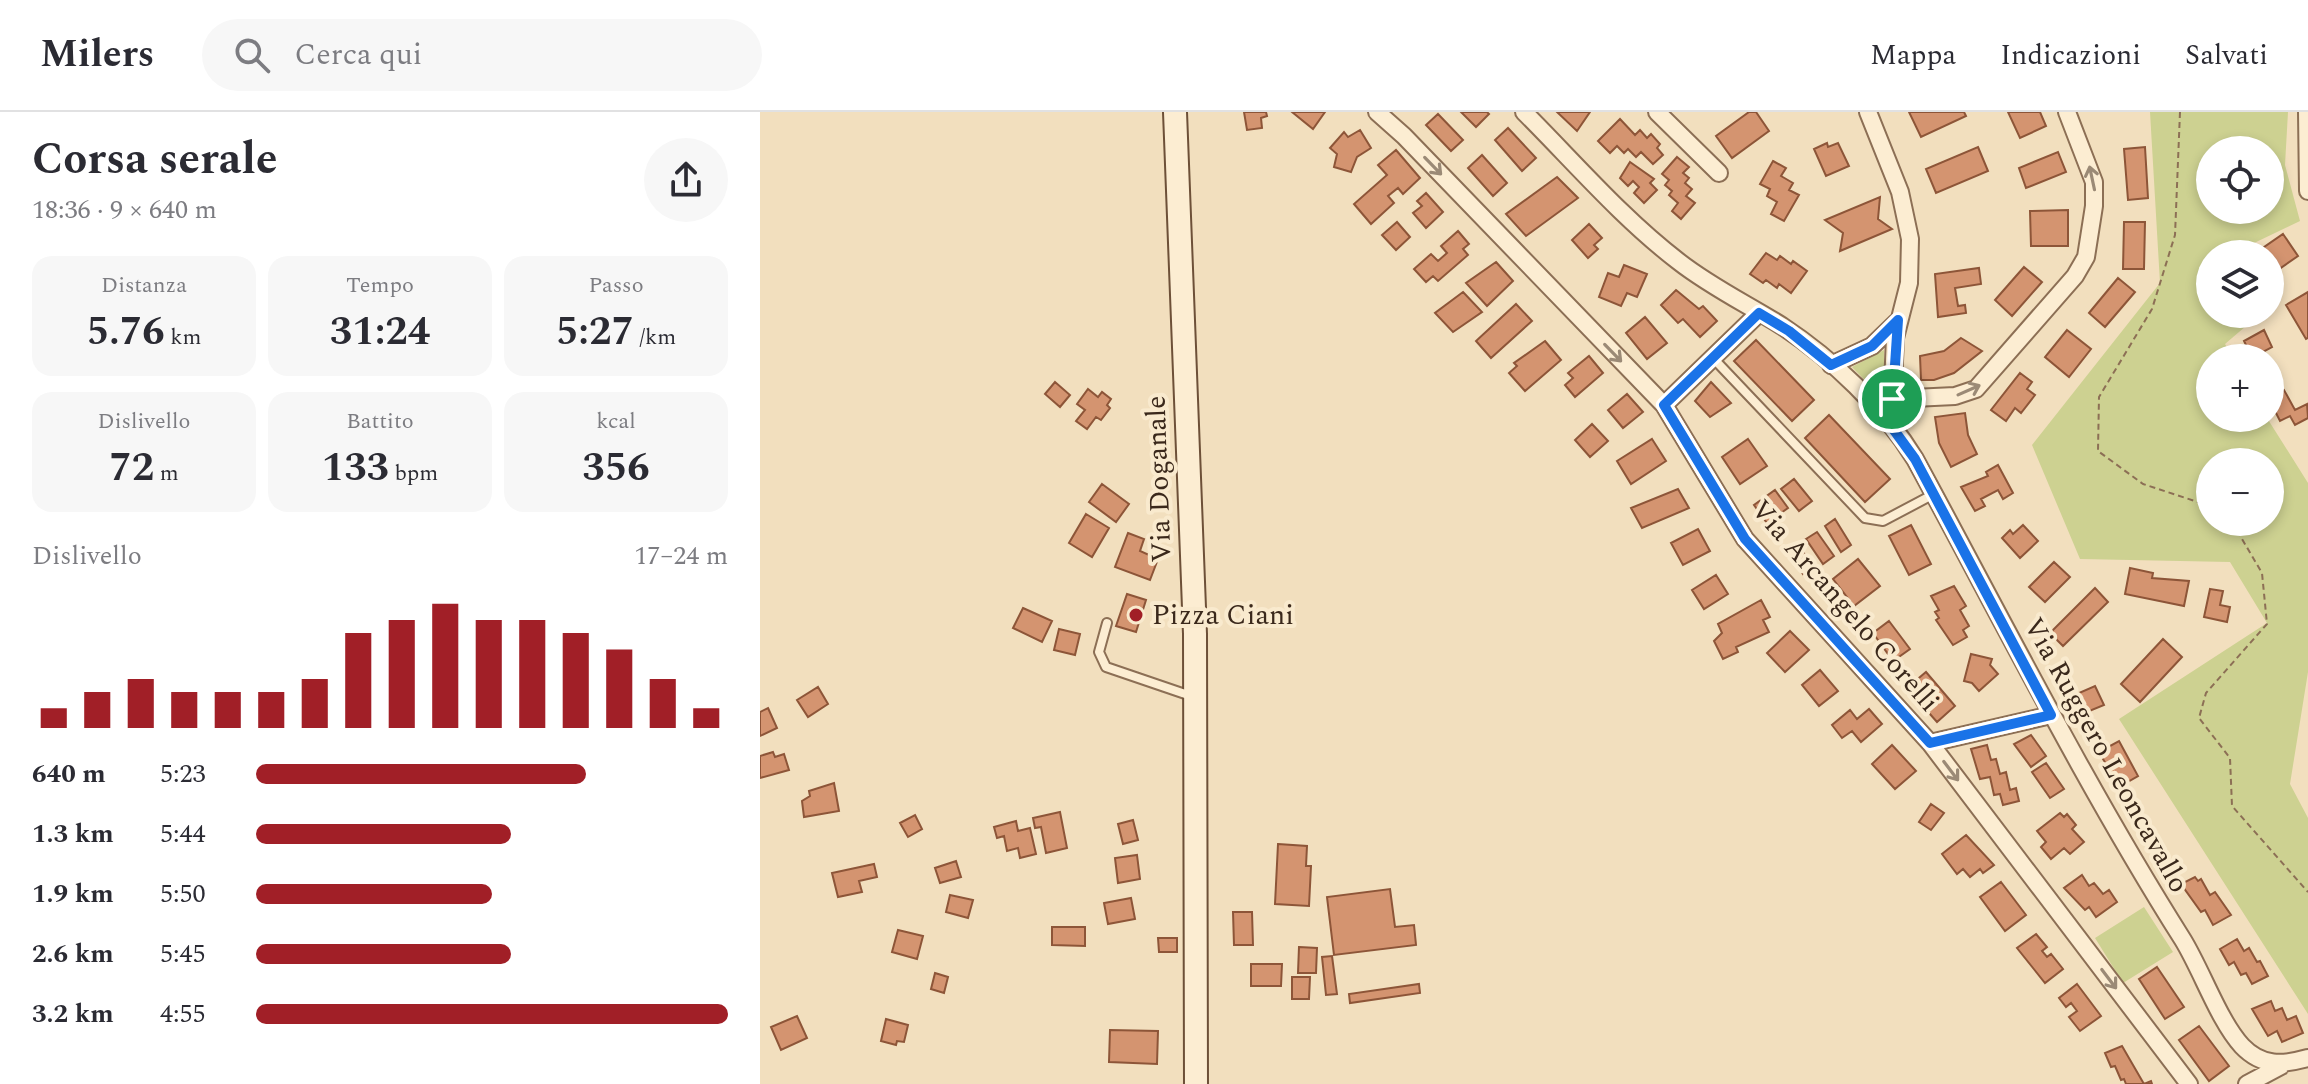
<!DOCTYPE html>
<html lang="it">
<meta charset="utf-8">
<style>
:root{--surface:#fff;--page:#f7f7f7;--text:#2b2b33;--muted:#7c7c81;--line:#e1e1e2;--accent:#a11f27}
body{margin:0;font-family:Spectral,serif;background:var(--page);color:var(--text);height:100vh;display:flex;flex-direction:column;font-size:30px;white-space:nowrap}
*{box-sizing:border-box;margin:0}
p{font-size:26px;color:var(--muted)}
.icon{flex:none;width:44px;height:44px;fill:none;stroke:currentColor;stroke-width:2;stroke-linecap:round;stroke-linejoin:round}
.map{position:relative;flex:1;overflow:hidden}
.sheet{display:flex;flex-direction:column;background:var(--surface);width:760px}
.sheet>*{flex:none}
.fabs{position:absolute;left:1436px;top:24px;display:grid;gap:16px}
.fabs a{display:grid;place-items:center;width:88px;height:88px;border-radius:50%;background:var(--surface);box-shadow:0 4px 12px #0003;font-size:40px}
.pin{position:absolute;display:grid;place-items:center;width:68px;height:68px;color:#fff;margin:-34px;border:4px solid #fff;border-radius:50%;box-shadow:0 2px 8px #0007}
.round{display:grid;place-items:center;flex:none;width:84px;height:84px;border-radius:42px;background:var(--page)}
.head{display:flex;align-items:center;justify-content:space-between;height:136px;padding:0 32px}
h1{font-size:44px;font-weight:700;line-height:60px}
.metrics{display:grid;grid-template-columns:repeat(3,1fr);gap:12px;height:136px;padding:8px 32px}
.metrics div{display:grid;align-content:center;border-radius:20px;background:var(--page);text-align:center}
.metrics b{font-size:40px;font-weight:700}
.metrics small{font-size:22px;font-weight:400}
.metrics p{font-size:22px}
.chart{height:224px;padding:16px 32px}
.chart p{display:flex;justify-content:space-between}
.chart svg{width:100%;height:144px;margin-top:8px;stroke:var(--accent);stroke-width:6}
ul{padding:0 32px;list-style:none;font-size:26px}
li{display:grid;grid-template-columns:128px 96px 1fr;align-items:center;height:60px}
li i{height:20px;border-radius:10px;background:var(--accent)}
header{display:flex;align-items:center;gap:48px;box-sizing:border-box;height:112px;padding:0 40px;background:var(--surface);border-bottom:2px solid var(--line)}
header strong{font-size:38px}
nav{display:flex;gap:44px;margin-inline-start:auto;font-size:28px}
.search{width:560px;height:72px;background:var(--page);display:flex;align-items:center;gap:20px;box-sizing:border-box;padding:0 28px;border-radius:44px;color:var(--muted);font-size:30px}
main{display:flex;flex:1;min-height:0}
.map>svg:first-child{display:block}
</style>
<header>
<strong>Milers</strong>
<div class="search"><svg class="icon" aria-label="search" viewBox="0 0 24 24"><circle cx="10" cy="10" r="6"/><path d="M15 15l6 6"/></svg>Cerca qui</div>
<nav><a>Mappa</a><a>Indicazioni</a><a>Salvati</a></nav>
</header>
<main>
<section class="sheet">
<div class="head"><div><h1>Corsa serale</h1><p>18:36 · 9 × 640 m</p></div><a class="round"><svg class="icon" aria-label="share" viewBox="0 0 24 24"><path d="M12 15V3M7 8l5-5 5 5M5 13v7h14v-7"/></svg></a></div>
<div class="metrics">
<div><p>Distanza</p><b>5.76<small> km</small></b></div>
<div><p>Tempo</p><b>31:24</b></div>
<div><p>Passo</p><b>5:27<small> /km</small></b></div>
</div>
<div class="metrics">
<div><p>Dislivello</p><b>72<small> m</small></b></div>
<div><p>Battito</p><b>133<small> bpm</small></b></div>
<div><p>kcal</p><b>356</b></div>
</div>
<div class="chart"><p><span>Dislivello</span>17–24 m</p>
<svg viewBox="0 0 160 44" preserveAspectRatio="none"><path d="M5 44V38M15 44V33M25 44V29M35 44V33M45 44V33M55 44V33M65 44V29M75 44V15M85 44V11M95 44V6M105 44V11M115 44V11M125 44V15M135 44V20M145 44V29M155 44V38"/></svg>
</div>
<ul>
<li><b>640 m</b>5:23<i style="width:70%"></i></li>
<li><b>1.3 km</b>5:44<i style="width:54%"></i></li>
<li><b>1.9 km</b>5:50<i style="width:50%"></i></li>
<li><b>2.6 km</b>5:45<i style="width:54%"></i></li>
<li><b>3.2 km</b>4:55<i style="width:100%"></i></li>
</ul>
</section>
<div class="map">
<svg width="1548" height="972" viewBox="0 0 1548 972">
<rect width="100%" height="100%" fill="#f2dfbe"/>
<!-- green -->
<path fill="#cdd191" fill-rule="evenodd" d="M1390,0H1528L1525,53L1540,109L1492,132L1494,142H1450V202H1500L1465,232L1473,246H1450V306H1507L1548,371V560L1530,672L1548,706V902L1359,607L1507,511L1470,450L1320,447L1272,333L1400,171ZM1510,38V98H1450V38ZM1450,350H1510V410H1450Z
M1124,238V288L1092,255Z
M1384,795L1413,840L1363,871L1335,826Z"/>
<!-- building -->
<path fill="#d49470" stroke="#8d5538" stroke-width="2" d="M484,0H506L507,4L501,6L502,16L487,18Z
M532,0H565L553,17Z
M701,0H727L729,2L716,15Z
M797,0H830L817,19Z
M989,0H996L1009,19L972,46L956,24Z
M1149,0H1204L1206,4L1161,25Z
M1248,0H1280L1286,14L1260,26Z
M678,2L703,28L691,39L666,13Z
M860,7L875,23L880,18L887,26L891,22L900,32L897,36L903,43L893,52L881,40L876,45L868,37L864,41L857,34L850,41L838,29Z
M748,16L776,46L762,59L735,28Z
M600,18L611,36L597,45L591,60L574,55L577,42L570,36L584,20L588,25Z
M1067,31L1068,35L1078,31L1089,54L1066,64L1054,37Z
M1218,35L1228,59L1176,81L1166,57Z
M1385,35L1388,86L1368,88L1364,37Z
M636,38L660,66L643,82L638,76L628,84L634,91L611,112L594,92L627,63L618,53Z
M1298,40L1306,60L1266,76L1259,56Z
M722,43L747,71L733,84L708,56Z
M917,45L929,55L923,61L929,66L925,71L932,77L926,84L935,91L921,107L912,99L918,91L909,83L912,79L905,73L909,68L902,62Z
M1013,49L1026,56L1021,64L1033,71L1029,78L1039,83L1024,109L1011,102L1017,90L1007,84L1010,77L1000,72Z
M870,50L894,67L890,71L897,78L884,91L874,81L879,75L873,69L868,74L860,66Z
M797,65L818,86L766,124L746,102Z
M666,81L683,100L666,116L653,101L662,94L657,89Z
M1120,85L1118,107L1132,117L1080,139L1083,121L1065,108Z
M1308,98V134H1271L1270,99Z
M637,110L650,125L636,138L622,123Z
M1364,110H1385L1384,157H1363Z
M829,112L842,126L834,133L838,137L828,146L812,128Z
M698,119L709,132L703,137L708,143L678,169L673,164L666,170L654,157L671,142L678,149L687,141L681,134Z
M1523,122L1538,144L1512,162L1510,142L1497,140Z
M1006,141L1017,148L1020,144L1031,152L1033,149L1047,159L1031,181L1019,172L1017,176L1006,168L1003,171L990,162Z
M736,150L753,169L727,194L706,171Z
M864,153L887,162L877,185L867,181L861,194L839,185L848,161L859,165Z
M1264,155L1282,170L1252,204L1235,188Z
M1219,156L1221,172L1195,176L1198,194L1205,193L1206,201L1178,205L1175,162Z
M1358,166L1375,180L1345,215L1329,201Z
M916,178L939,197L943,194L957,209L940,225L923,207L918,211L901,193Z
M703,180L722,200L693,220L675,201Z
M1548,180V226L1546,227L1526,193Z
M756,192L772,209L731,246L716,229Z
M885,205L907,231L887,247L866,221Z
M1307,218L1331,237L1309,265L1285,245Z
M1504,218L1512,235L1503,240L1506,246H1483L1490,241L1484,229Z
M1201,226L1222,239L1194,261L1174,268H1161L1160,244L1184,239Z
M996,228L1054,288L1032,309L974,249Z
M785,229L801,248L765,279L749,261L757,254L754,251Z
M829,244L843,261L815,285L805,273L813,266L808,261Z
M1260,261L1272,270L1267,277L1275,283L1261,301L1255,296L1246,309L1231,298Z
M1510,268L1517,282L1524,278L1535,298L1547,292L1548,306L1535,313L1530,304L1520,309L1510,289Z
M295,270L310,283L300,295L285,282Z
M951,270L971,291L950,305L935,289Z
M328,277L338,285L342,280L351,287L347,293L350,296L341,308L336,305L327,317L316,309L325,298L317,292Z
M867,282L883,300L863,316L848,298Z
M1205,301L1208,323L1217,342L1191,355L1179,331L1175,305Z
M1069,303L1130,367L1105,390L1045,326Z
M832,312L848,329L830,345L815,328Z
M892,327L906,349L871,372L857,349Z
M988,327L1007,354L980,372L962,345Z
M1238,353L1253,381L1243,387L1238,378L1221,387L1225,394L1215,399L1201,375L1228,364L1226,360Z
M1034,367L1052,389L1039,399L1021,377Z
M342,372L369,392L356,410L329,390Z
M918,377L929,396L882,416L871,396Z
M1015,378L1028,396L1007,411L994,393Z
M326,402L349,416L332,445L309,431Z
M1075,407L1091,433L1081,440L1065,414Z
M1151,413L1171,452L1149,463L1129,424Z
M1263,413L1278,429L1260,446L1242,426L1250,418L1253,422Z
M938,417L950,439L923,453L911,431Z
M1057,420L1074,444L1063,452L1046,427Z
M368,421L384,427L380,439L398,447L390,468L355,455Z
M1038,432L1053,455L1043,462L1027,440Z
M1098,447L1120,474L1094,494L1073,467Z
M1294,450L1310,465L1285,490L1269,475Z
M1370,456L1393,461L1392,466L1429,469L1424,494L1365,482Z
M956,463L968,482L944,497L932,478Z
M1194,474L1206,494L1200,498L1209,514L1203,518L1207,525L1193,533L1176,508L1179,506L1175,500L1179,498L1171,484Z
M1335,476L1348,490L1303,534L1290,521Z
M1450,477L1463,479L1460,493L1470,495L1467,510L1444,505Z
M367,482L386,488L376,520L356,514Z
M1001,488L1010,505L1003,508L1009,520L976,535L978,540L963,547L954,529L962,521L958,512Z
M263,496L292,509L282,530L253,516Z
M1129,509L1150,537L1133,549L1113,521Z
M299,517L320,522L315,543L294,538Z
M1030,519L1049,538L1025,560L1007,541Z
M1403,527L1422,545L1380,590L1361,572Z
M1211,542L1232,547L1230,553L1238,562L1219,579L1212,571L1204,569Z
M1060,558L1078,579L1059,594L1042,573Z
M1166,560L1195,594L1177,610L1147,576Z
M1335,574L1344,593L1327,600L1319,581Z
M58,575L68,592L48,605L37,588Z
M8,596L17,616L0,624V600Z
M1109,597L1122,612L1101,630L1092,619L1082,626L1072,613L1090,598L1097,607Z
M1271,623L1286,644L1271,655L1254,632Z
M1359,629L1378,664L1359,675L1339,640Z
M1132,633L1156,659L1135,677L1112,652Z
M1227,633L1231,648L1236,647L1240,662L1246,660L1250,678L1256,676L1259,689L1243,693L1240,682L1234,683L1230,665L1220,667L1211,637Z
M13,640L15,645L24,642L29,658L0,666V644Z
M1286,651L1304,677L1290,686L1272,660Z
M74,671L79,699L44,705L42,689L50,684L49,679Z
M1171,692L1184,701L1171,718L1159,710Z
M300,700L307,736L286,741L281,715L275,716L273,706Z
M1300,701L1304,705L1307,702L1316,713L1312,717L1324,730L1310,742L1304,736L1291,747L1281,735L1286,730L1277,719Z
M155,703L162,717L148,725L140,711Z
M373,708L378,728L363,732L358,712Z
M256,709L258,719L270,716L276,742L260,746L258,736L247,739L244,724L237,726L234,715Z
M1206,723L1234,753L1223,761L1220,757L1210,765L1203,757L1197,762L1182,742Z
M518,732L547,734L546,754H551L549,794L515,792Z
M377,743L380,767L358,771L355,746Z
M196,749L201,765L180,771L175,756Z
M114,752L117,765L99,769L102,780L78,785L72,761Z
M1322,763L1329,774L1334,771L1343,782L1349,778L1357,790L1336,805L1329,795L1325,798L1304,776Z
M1435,765L1438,769L1441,767L1450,783L1455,780L1471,803L1453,813L1445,798L1441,800L1421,772Z
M1241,770L1266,803L1245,819L1220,785Z
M630,777L635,815L654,813L656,833L574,843L567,785Z
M190,783L213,788L208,806L186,800Z
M371,786L375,807L348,812L344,791Z
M473,800H492L493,833H474Z
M292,815H325V834L292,833Z
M138,818L163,824L157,847L132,840Z
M1276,822L1287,835L1282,839L1287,845L1291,842L1303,857L1285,871L1257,836Z
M398,826H417V840H399Z
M1477,827L1484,839L1489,836L1497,850L1500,849L1508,864L1492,872L1486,861L1481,863L1474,850L1469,853L1460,837Z
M539,835L557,836L556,861H538Z
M572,844L577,882L566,883L562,845Z
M491,852H522L521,874H491Z
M1397,855L1424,895L1405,907L1379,867Z
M175,861L188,865L184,881L171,877Z
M532,865H550L549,887H532Z
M659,872L660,881L590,891L589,882Z
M1317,872L1341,904L1320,919L1309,905L1317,899L1311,891L1306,895L1299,886Z
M1511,889L1515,899L1522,896L1527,908L1536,904L1543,921L1522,930L1517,919L1508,924L1492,897Z
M37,904L47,926L21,938L11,915Z
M126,907L148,913L144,930L137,929L136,933L121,929Z
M1439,914L1469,954L1449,969L1419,928Z
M350,918L398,919L397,952L349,950Z
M1362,934L1384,972L1391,969L1392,972H1366L1364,967L1361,968L1355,954L1351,955L1345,941Z"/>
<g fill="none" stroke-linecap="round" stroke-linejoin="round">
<defs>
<path id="lane" d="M953,246L1105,406L1123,409L1174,382
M347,511L339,540L346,555L434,585"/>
<path id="street" d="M617,0L644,24L904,293L985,427L1170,631L1429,972
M764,0C814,50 862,106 918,149C951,175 987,192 1022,214C1072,247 1124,296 1155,347C1243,509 1325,673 1423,828C1442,859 1459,909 1482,934C1502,955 1523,953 1548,946
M897,0L959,61
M1108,0L1140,80L1150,127L1149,171L1135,226L1132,297
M1547,0L1548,79
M1071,253L1112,234L1137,210
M1132,287L1195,284L1216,277L1315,164L1326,145L1334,94V70L1307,0
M904,293L999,201
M1170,631L1291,603
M1487,972L1521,954"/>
<path id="secondary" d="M415,0L435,522L436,972"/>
</defs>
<!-- lane casing -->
<use href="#lane" stroke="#8c6f55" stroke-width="12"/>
<!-- street casing -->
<use href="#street" stroke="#8c6f55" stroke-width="20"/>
<!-- secondary casing -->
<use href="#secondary" stroke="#6d5038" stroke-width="26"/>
<!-- path -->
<path stroke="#8c6f55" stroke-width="2" stroke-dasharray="6 4" stroke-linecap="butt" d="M1420,0L1415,123L1392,197L1339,285L1338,339L1383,372L1450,394
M1472,410L1502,461L1507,512L1446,581L1439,606L1470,646L1472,694L1548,780"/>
<!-- lane -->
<use href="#lane" stroke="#fcedd2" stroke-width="8"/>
<!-- street -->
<use href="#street" stroke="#fcedd2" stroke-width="16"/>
<!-- secondary -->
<use href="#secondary" stroke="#fcedd2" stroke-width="22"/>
</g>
<!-- one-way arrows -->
<defs><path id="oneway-shaft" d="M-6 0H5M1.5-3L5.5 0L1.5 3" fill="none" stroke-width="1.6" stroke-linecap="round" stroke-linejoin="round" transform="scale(2)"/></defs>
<g stroke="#9b8a76">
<use href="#oneway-shaft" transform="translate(673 54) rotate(46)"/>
<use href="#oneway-shaft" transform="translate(1332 66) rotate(-102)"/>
<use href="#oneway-shaft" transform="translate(853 241) rotate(46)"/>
<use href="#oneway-shaft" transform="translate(1209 278) rotate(-24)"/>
<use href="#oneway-shaft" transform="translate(1191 659) rotate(53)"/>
<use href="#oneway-shaft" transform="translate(1349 867) rotate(53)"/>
</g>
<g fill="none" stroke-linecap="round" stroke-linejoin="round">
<defs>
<path id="route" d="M999,201L1029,219L1071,253L1112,234L1138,208L1131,314L1155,347L1291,603L1170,631L985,427L904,293Z"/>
</defs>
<!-- route casing -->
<use href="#route" stroke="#fff" stroke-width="16"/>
<!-- route -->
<use href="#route" stroke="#1a73e8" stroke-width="10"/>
</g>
<!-- markers -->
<circle fill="#a11f27" stroke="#f9eace" stroke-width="3" cx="376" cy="503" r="8"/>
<g text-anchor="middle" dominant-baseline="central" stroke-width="8" stroke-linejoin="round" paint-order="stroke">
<!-- street labels -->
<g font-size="28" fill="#3a281b" stroke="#f9eace">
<text transform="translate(399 367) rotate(-92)">Via Doganale</text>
<text transform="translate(1085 494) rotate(49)">Via Arcangelo Corelli</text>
<text transform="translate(1346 643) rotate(61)">Via Ruggero Leoncavallo</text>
</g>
<!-- poi labels -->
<g font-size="28" fill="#3a281b" stroke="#f9eace" text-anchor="start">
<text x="392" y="503">Pizza Ciani</text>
</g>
</g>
</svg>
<div class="fabs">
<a><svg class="icon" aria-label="locate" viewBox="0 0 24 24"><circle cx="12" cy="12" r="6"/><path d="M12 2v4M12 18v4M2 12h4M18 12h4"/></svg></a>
<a><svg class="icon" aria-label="layers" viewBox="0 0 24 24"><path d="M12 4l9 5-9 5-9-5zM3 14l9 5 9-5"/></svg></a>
<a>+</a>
<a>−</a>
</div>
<div class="pin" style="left:1132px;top:287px;background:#1e9e55"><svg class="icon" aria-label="arrive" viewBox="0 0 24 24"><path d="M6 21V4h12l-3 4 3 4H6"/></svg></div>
</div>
</main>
